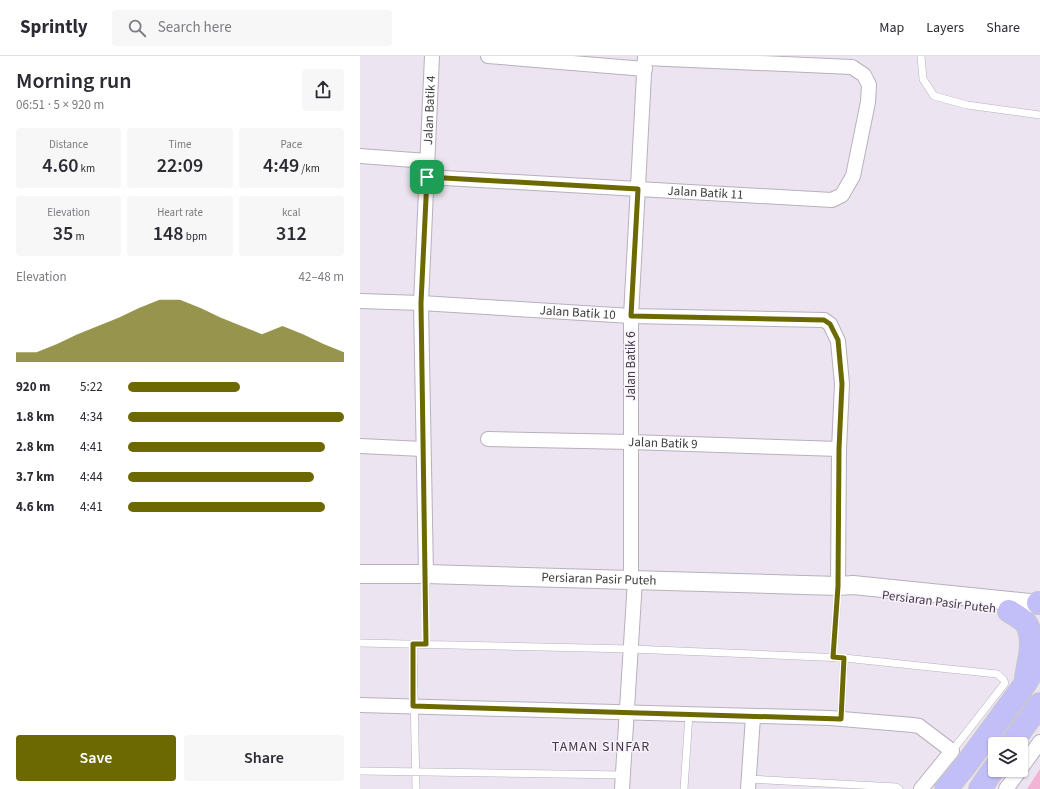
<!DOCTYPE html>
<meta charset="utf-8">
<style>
:root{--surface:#fff;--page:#f7f7f7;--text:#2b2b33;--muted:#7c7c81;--line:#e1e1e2;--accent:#6c6903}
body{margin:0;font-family:"Source Sans 3",sans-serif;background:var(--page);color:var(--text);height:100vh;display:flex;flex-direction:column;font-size:15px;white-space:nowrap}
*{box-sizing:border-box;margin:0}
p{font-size:13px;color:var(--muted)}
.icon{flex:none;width:22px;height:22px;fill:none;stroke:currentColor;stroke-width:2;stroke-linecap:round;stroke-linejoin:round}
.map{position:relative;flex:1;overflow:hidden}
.panel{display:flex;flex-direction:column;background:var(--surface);width:360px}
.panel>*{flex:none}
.fabs{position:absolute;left:628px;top:681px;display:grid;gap:8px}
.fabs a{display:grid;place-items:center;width:40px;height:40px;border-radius:4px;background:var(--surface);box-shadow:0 1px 3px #0004;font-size:20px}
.pin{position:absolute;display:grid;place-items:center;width:34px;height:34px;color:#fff;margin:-17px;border-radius:8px;box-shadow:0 2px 6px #0006}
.round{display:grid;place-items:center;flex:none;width:42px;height:42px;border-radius:4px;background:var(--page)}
.summary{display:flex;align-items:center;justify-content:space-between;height:68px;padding:0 16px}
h1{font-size:22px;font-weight:600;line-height:30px}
.figures{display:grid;grid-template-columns:repeat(3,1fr);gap:6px;height:68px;padding:4px 16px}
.figures div{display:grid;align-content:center;border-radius:4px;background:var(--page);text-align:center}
.figures b{font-size:20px;font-weight:600}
.figures small{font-size:11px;font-weight:400}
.figures p{font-size:11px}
.chart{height:112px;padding:8px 16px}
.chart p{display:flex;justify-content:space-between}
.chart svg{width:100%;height:72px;margin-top:4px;fill:var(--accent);opacity:.7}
.action{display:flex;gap:8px;margin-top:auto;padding:8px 16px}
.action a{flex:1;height:46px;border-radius:4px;background:var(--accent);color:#fff;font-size:16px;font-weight:600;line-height:46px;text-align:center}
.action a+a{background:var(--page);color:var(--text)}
ul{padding:0 16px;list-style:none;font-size:13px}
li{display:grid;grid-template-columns:64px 48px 1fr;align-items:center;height:30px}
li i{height:10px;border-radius:5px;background:var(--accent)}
header{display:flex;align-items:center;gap:24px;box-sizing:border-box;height:56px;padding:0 20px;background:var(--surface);border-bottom:1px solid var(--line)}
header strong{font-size:19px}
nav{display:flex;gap:22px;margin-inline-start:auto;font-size:14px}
.search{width:280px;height:36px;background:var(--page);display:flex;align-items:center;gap:10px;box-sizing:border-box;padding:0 14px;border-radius:4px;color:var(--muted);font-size:15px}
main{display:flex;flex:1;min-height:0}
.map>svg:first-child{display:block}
</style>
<header>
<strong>Sprintly</strong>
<div class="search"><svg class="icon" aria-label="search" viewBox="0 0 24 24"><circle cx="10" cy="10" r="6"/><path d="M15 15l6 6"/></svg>Search here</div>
<nav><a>Map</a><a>Layers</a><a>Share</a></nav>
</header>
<main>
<section class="panel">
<div class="summary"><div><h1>Morning run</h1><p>06:51 · 5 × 920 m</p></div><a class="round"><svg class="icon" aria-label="share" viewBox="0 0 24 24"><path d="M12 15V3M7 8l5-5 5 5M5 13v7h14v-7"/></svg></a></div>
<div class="figures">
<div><p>Distance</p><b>4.60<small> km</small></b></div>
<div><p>Time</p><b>22:09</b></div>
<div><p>Pace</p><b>4:49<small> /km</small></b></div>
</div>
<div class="figures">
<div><p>Elevation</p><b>35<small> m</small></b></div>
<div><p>Heart rate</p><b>148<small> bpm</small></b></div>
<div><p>kcal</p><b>312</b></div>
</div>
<div class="chart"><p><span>Elevation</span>42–48 m</p>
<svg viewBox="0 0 160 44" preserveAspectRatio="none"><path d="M0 44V38L10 38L20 33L30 27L40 22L50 17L60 11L70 6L80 6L90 11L100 17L110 22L120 27L130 22L140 27L150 33L160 38V44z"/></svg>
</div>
<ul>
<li><b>920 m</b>5:22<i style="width:52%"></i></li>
<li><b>1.8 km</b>4:34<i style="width:100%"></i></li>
<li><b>2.8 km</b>4:41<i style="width:91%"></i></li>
<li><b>3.7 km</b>4:44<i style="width:86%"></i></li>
<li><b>4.6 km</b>4:41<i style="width:91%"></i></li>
</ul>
<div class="action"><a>Save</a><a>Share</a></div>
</section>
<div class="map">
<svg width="680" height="733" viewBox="0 0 680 733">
<rect width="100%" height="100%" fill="#ece4f0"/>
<!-- building -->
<path fill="#f3b3d5" d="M680,713V733H667Z"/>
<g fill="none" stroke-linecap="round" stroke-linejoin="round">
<defs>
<path id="service" d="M561,0L563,23L574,40L607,49L680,59
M66,518V588
M0,587L271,593L484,602L637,618L643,623L645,627L592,695
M53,588L56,733
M473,601L478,531
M481,663L484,602
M0,715L263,719
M388,723L536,731L539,733
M324,733L329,658"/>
<g id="minor">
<path d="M128,0L285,13"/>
<path d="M0,100L67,105"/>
<path id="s1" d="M67,121L472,144L482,139L493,120L508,46L509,29L504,19L492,11L285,2"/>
<path id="s2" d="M0,245L61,247L271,260L464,264L470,268L478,285L482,328L479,393L478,530"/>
<path id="s3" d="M128,383L271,386L479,393"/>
<path d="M0,390L63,393"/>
<path id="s4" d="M66,518L61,247L72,0"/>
<path d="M271,524V260L285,0"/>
<path d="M0,649L470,662L553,669L559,670L592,695L561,733"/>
<path d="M661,712L680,686"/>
<path d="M262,733L275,524"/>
<path d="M388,733L393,661"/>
<path d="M646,733L660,714"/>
</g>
<g id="tertiary">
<path id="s5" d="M0,518H66L478,530L493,529L680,548"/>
</g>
<path id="primary" d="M678,547H680
M649,555C654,558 661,562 665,566C676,580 669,604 666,621
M651,688L680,648
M586,733L605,710L665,628L680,602
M620,733L635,711"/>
</defs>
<!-- service casing -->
<use href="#service" stroke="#b8b0bc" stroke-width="8"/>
<!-- minor casing -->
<use href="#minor" stroke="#b8b0bc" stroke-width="16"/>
<!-- tertiary casing -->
<use href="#tertiary" stroke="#b8b0bc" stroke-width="20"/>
<!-- primary casing -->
<use href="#primary" stroke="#c9c8c9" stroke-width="24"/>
<!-- service -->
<use href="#service" stroke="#fff" stroke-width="7"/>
<!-- minor -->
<use href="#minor" stroke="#fff" stroke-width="14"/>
<!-- tertiary -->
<use href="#tertiary" stroke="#fff" stroke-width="18"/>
<!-- primary -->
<use href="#primary" stroke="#c2bef8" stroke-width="22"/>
</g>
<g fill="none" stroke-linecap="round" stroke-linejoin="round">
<defs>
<path id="route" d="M67,121L278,133L271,260L464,264L470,268L478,284L482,328L479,393L478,530L473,601L484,602L481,663L53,650V588H66L61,247Z"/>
</defs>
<!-- route casing -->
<use href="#route" stroke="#fff" stroke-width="8"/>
<!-- route -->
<use href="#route" stroke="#6c6903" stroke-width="5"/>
</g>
<g text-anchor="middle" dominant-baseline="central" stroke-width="3" stroke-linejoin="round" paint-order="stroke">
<!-- street labels -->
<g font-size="13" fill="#3e3b3f" stroke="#faf1fe">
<text stroke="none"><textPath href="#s4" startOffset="464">Jalan Batik 4</textPath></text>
<text stroke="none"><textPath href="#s1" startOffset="279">Jalan Batik 11</textPath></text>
<text stroke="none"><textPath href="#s2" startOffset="218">Jalan Batik 10</textPath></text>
<text transform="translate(271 310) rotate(-90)">Jalan Batik 6</text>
<text stroke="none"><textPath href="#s3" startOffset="175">Jalan Batik 9</textPath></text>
<text stroke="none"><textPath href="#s5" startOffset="239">Persiaran Pasir Puteh</textPath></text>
<text transform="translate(579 546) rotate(7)">Persiaran Pasir Puteh</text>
</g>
<!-- neighbourhood labels -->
<g font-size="14" letter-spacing="1" fill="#413b44" stroke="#faf1fe">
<text x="241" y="691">TAMAN SINFAR</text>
</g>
</g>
</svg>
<div class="fabs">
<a><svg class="icon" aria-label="layers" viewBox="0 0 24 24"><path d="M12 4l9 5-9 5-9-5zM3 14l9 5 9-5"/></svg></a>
</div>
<div class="pin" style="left:67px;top:121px;background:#1e9e55"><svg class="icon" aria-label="arrive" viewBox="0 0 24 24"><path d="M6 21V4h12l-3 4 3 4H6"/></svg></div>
</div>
</main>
